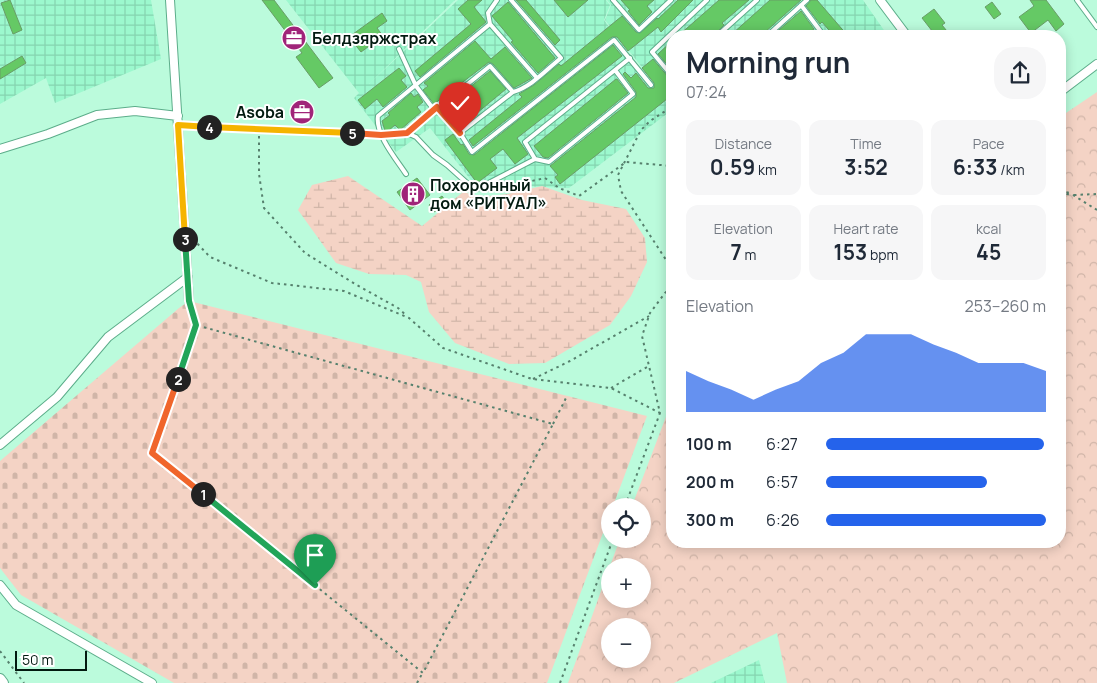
<!DOCTYPE html>
<meta charset="utf-8">
<style>
:root{--surface:#fff;--page:#f6f6f7;--text:#1f2937;--muted:#747a83;--accent:#2563eb}
body{margin:0;font-family:Manrope,sans-serif;background:var(--page);color:var(--text);height:100vh;display:flex;flex-direction:column;font-size:19px;white-space:nowrap}
*{box-sizing:border-box;margin:0}
p{font-size:16px;color:var(--muted)}
.icon{flex:none;width:28px;height:28px;fill:none;stroke:currentColor;stroke-width:2;stroke-linecap:round;stroke-linejoin:round}
.map{position:relative;flex:1;overflow:hidden}
.details{position:absolute;left:666px;top:30px;width:400px;height:518px;display:flex;flex-direction:column;background:var(--surface);border-radius:20px;box-shadow:0 2px 12px #0003}
.details>*{flex:none}
.fabs{position:absolute;left:601px;top:498px;display:grid;gap:10px}
.fabs a{display:grid;place-items:center;width:50px;height:50px;border-radius:50%;background:var(--surface);box-shadow:0 2px 12px #0003;font-size:25px}
.scale{position:absolute;left:15px;bottom:12px;width:72px;box-sizing:border-box;padding-left:5px;border:2px solid #021a10;border-top:0;font-size:14px;line-height:18px;white-space:nowrap;color:#021a10;-webkit-text-stroke:4px #fff;paint-order:stroke}
.pin{position:absolute;display:grid;place-items:center;width:42px;height:42px;color:#fff;margin:-51px -21px;border-radius:50% 50% 50% 0;rotate:-45deg;box-shadow:0 0 5px #0007}
.pin .icon{rotate:45deg}
.km{position:absolute;width:25px;height:25px;margin:-12px;border-radius:50%;background:#222;color:#fff;font-size:14px;line-height:25px;text-align:center}
.round{display:grid;place-items:center;flex:none;width:52px;height:52px;border-radius:20px;background:var(--page)}
.head{display:flex;align-items:center;justify-content:space-between;height:85px;padding:0 20px}
h1{font-size:28px;font-weight:700;line-height:38px}
.stats{display:grid;grid-template-columns:repeat(3,1fr);gap:8px;height:85px;padding:5px 20px}
.stats div{display:grid;align-content:center;border-radius:12px;background:var(--page);text-align:center}
.stats b{font-size:21px;font-weight:700}
.stats small{font-size:14px;font-weight:400}
.stats p{font-size:14px}
.chart{height:140px;padding:10px 20px}
.chart p{display:flex;justify-content:space-between}
.chart svg{width:100%;height:90px;margin-top:5px;fill:var(--accent);opacity:.7}
ul{padding:0 20px;list-style:none;font-size:16px}
li{display:grid;grid-template-columns:80px 60px 1fr;align-items:center;height:38px}
li i{height:12px;border-radius:6px;background:var(--accent)}
.map>svg:first-child{display:block}
</style>
<div class="map">
<svg width="1097" height="683" viewBox="0 0 1097 683">
<defs>
<pattern id="industrial-grid" width="8" height="8" patternUnits="userSpaceOnUse" patternTransform="scale(1.25)"><rect width="8" height="8" fill="#9cf8ce"/><path d="M0 4h8M4 0v8" fill="none" stroke="#85d4b0"/></pattern>
<pattern id="forest-crowns" width="20" height="18" patternUnits="userSpaceOnUse" patternTransform="scale(1.25)"><rect width="20" height="18" fill="#f4d3c5"/><path d="M2 6a3 3 0 1 1 6 0M12 15a3 3 0 1 1 6 0" fill="none" stroke="#d0b5a8"/></pattern>
<pattern id="wetland-marsh" width="20" height="14" patternUnits="userSpaceOnUse" patternTransform="scale(1.25)"><rect width="20" height="14" fill="#f4d3c5"/><path d="M1 5h8M5 5V1M11 12h8M15 12V8" fill="none" stroke="#d0b5a8"/></pattern>
<pattern id="cemetery-stones" width="16" height="16" patternUnits="userSpaceOnUse" patternTransform="scale(1.25)"><rect width="16" height="16" fill="#f4d3c5"/><path d="M2 7V4a2 2 0 0 1 4 0v3zM10 15v-3a2 2 0 0 1 4 0v3z" fill="#d0b5a8"/></pattern>
</defs>
<rect width="100%" height="100%" fill="#bbfbdc"/>
<!-- industrial -->
<path fill="url(#industrial-grid)" d="M0,0H151L161,59L55,103L46,78L0,104Z
M286,0H455L369,84L458,0H606L610,5L604,20L672,110L569,188L474,184L430,128L396,152L354,98L359,93Z
M607,0H863L888,36H672V106L605,20L611,5Z
M759,660L765,683H711Z"/>
<!-- forest -->
<path fill="url(#forest-crowns)" fill-rule="evenodd" d="M1097,92V683H787L777,633L674,683H568L610,566V599H642V566H610L620,539H642V506H632L672,401V541H1060V117ZM610,626H642V659H610Z"/>
<!-- wetland -->
<path fill="url(#wetland-marsh)" d="M348,176L422,226L463,192L482,197L508,194L542,186L582,200L626,209L645,238L647,262L631,296L610,325L545,363L509,364L455,343L429,312L421,282L406,275L369,274L336,263L298,210L312,185Z"/>
<!-- cemetery -->
<path fill="url(#cemetery-stones)" d="M189,301L647,416L613,506H610V514L547,683H174L21,595L0,568V461L179,308Z"/>
<!-- building -->
<path fill="#65c965" stroke="#699d67" d="M10,0L22,30L13,34L1,3Z
M262,0H274L333,78L319,88L296,57L302,53Z
M468,0H482L474,7L486,22L420,77L415,71L471,24L458,9Z
M516,0H526L560,40L555,45Z
M554,0H588L568,17Z
M621,0H654L647,6L652,12L639,25L628,11L630,10Z
M678,0H693L661,32L658,27L628,51L617,37H612L473,146L469,140L522,97L519,94L534,85L559,64L561,66L622,16L636,32L640,33L657,18L658,19Z
M719,0H749L722,23L724,25L713,36H678Z
M770,0H801L764,33L763,36H722L729,30L732,34Z
M811,0H817L848,36H834L822,22L820,24L806,6Z
M1030,0H1046L1064,24L1056,31L1048,20L1031,33L1019,17L1034,6Z
M508,2L555,58L538,73L511,42L513,41L492,16Z
M992,2L1001,14L994,19L985,7Z
M934,9L945,23L942,25L951,36H936L922,18Z
M801,11L814,29L805,36H772Z
M382,13L387,21L377,28L383,36L361,52L349,37Z
M475,41L491,59L505,47L532,78L514,88L493,64L489,62L434,104L423,90L428,86L424,83Z
M672,41V67L671,69L658,54Z
M613,45L622,56L517,138L528,154L515,164L503,149L490,159L497,168L477,183L445,140L453,134L461,145L463,144L469,154L474,155Z
M22,56L26,63L0,79V69Z
M653,59L669,78L672,80V95L560,184L555,177L558,175L550,166L636,97V92L623,74L625,72L631,78L636,73L648,88H654V83L642,68Z
M399,68L406,76L401,80L407,87L383,107L377,99L365,109L358,100Z
M490,71L506,89L460,127L444,108Z
M616,79H617L628,93L548,158L543,157L534,146Z
M411,93L414,97L418,94L423,102L417,107L421,112L400,130L395,125L388,131H385L382,121L390,115L388,113Z
M417,178L430,195L410,210L397,192Z
M442,196L447,203L434,212L429,205Z"/>
<g fill="none" stroke-linecap="round" stroke-linejoin="round">
<defs>
<path id="service" d="M497,0L488,13L490,24L537,78
M613,0L639,30L671,0
M1077,0L1097,27
M801,5L824,36
M717,36L757,0
M767,36L807,0
M399,49L416,86L434,110
M672,76L652,52L707,0
M437,107L460,133L472,152L614,40L651,85
M178,125L381,135L407,133L490,66L513,92
M407,133L416,137L433,155L447,165L467,183L477,189L535,159L549,162L633,94L615,70
M460,133L513,92C531,87 546,70 561,58L511,0
M535,159L525,142L630,58
M406,174C396,159 375,134 378,116L490,24"/>
<path id="minor" d="M170,0L189,301
M880,0L907,36
M1060,92L1097,64
M0,149L48,134L97,115L135,111L178,116
M0,445L57,397L108,337L188,277
M0,585L16,605L152,683"/>
<path id="secondary" d="M0,679L3,683"/>
</defs>
<!-- service casing -->
<use href="#service" stroke="#5cad8a" stroke-width="6"/>
<!-- minor casing -->
<use href="#minor" stroke="#5cad8a" stroke-width="10"/>
<!-- secondary casing -->
<use href="#secondary" stroke="#5cad8a" stroke-width="12"/>
<!-- path -->
<path stroke="#56806d" stroke-width="2" stroke-dasharray="2.5 4" stroke-linecap="butt" d="M670,108L650,121L641,130L618,175L621,191L672,269
M259,136V174L264,208L305,253L355,284L398,308L407,316
M488,191L545,178L559,188L579,196L626,162L672,166
M1060,191L1070,193
M1060,193L1073,195L1097,210
M1074,195L1097,194
M193,239L210,257L272,283L344,291L409,318L443,348L532,379L611,388L660,413
M191,308L196,325L553,424L423,673L152,453L196,325
M533,379L570,361L649,316
M611,388L649,366
M553,424L567,396
M625,506L660,413L642,336L650,313L665,293L672,287
M0,651L24,683
M417,683L422,674
M560,683L613,539"/>
<!-- service -->
<use href="#service" stroke="#fff" stroke-width="4"/>
<!-- minor -->
<use href="#minor" stroke="#fff" stroke-width="8"/>
<!-- secondary -->
<use href="#secondary" stroke="#fff" stroke-width="10"/>
</g>
<g fill="none" stroke-linecap="round" stroke-linejoin="round">
<defs>
<path id="split-1" d="M203,494L315,585"/>
<path id="split-2" d="M178,379L152,453L203,494"/>
<path id="split-3" d="M178,379L196,325L189,301L185,239"/>
<path id="split-4" d="M185,239L178,125L209,127"/>
<path id="split-5" d="M209,127L352,133"/>
<path id="split-6" d="M352,133L381,135L407,133L437,107L460,133"/>
</defs>
<!-- split-1 casing -->
<use href="#split-1" stroke="#fff" stroke-width="10"/>
<!-- split-2 casing -->
<use href="#split-2" stroke="#fff" stroke-width="10"/>
<!-- split-3 casing -->
<use href="#split-3" stroke="#fff" stroke-width="10"/>
<!-- split-4 casing -->
<use href="#split-4" stroke="#fff" stroke-width="10"/>
<!-- split-5 casing -->
<use href="#split-5" stroke="#fff" stroke-width="10"/>
<!-- split-6 casing -->
<use href="#split-6" stroke="#fff" stroke-width="10"/>
<!-- split-1 -->
<use href="#split-1" stroke="#22a559" stroke-width="6"/>
<!-- split-2 -->
<use href="#split-2" stroke="#f0652b" stroke-width="6"/>
<!-- split-3 -->
<use href="#split-3" stroke="#22a559" stroke-width="6"/>
<!-- split-4 -->
<use href="#split-4" stroke="#f5b400" stroke-width="6"/>
<!-- split-5 -->
<use href="#split-5" stroke="#f5b400" stroke-width="6"/>
<!-- split-6 -->
<use href="#split-6" stroke="#f0652b" stroke-width="6"/>
</g>
<!-- icons -->
<defs>
<symbol id="office-disc" viewBox="-11 -11 22 22"><circle r="9.5" fill="#a02479" stroke="#fff"/><path d="M-6-3h4V-5.5h4V-3h4V5H-6ZM-1-4.5V-3h2v-1.5ZM-6 0V1H6V0Z" fill="#fff"/></symbol>
<symbol id="building-disc" viewBox="-11 -11 22 22"><circle r="9.5" fill="#a02479" stroke="#fff"/><path d="M-4-6H4V6H1V3H-1V6H-4ZM-2.5-4.3h1.7v1.8h-1.7ZM.8-4.3h1.7v1.8H.8ZM-2.5-1h1.7V.8h-1.7ZM.8-1h1.7V.8H.8Z" fill="#fff"/></symbol>
</defs>
<g fill-rule="evenodd">
<use href="#office-disc" x="280" y="24" width="28" height="28"/>
<use href="#office-disc" x="288" y="98" width="28" height="28"/>
<use href="#building-disc" x="399" y="180" width="28" height="28"/>
</g>
<g text-anchor="middle" dominant-baseline="central" stroke-width="4" stroke-linejoin="round" paint-order="stroke">
<!-- poi labels -->
<g font-size="16" font-weight="bold" fill="#021a10" stroke="#fff" text-anchor="start">
<text x="312" y="38">Белдзяржстрах</text>
<text x="284" y="112" text-anchor="end">Asoba</text>
<text x="430" y="185">Похоронный<tspan x="430" dy="18">дом «РИТУАЛ»</tspan></text>
</g>
</g>
</svg>
<div class="fabs">
<a><svg class="icon" aria-label="locate" viewBox="0 0 24 24"><circle cx="12" cy="12" r="6"/><path d="M12 2v4M12 18v4M2 12h4M18 12h4"/></svg></a>
<a>+</a>
<a>−</a>
</div>
<div class="scale">50 m</div>
<div class="pin" style="left:315px;top:585px;background:#1e9e55"><svg class="icon" aria-label="arrive" viewBox="0 0 24 24"><path d="M6 21V4h12l-3 4 3 4H6"/></svg></div>
<div class="pin" style="left:460px;top:133px;background:#d93025"><svg class="icon" aria-label="check" viewBox="0 0 24 24"><path d="M5 12l5 5 9-10"/></svg></div>
<b class="km" style="left:203px;top:494px">1</b>
<b class="km" style="left:178px;top:379px">2</b>
<b class="km" style="left:185px;top:239px">3</b>
<b class="km" style="left:209px;top:127px">4</b>
<b class="km" style="left:352px;top:133px">5</b>
<section class="details">
<div class="head"><div><h1>Morning run</h1><p>07:24</p></div><a class="round"><svg class="icon" aria-label="share" viewBox="0 0 24 24"><path d="M12 15V3M7 8l5-5 5 5M5 13v7h14v-7"/></svg></a></div>
<div class="stats">
<div><p>Distance</p><b>0.59<small> km</small></b></div>
<div><p>Time</p><b>3:52</b></div>
<div><p>Pace</p><b>6:33<small> /km</small></b></div>
</div>
<div class="stats">
<div><p>Elevation</p><b>7<small> m</small></b></div>
<div><p>Heart rate</p><b>153<small> bpm</small></b></div>
<div><p>kcal</p><b>45</b></div>
</div>
<div class="chart"><p><span>Elevation</span>253–260 m</p>
<svg viewBox="0 0 160 44" preserveAspectRatio="none"><path d="M0 44V24L10 29L20 33L30 38L40 33L50 29L60 20L70 15L80 6L90 6L100 6L110 11L120 15L130 20L140 20L150 20L160 24V44z"/></svg>
</div>
<ul>
<li><b>100 m</b>6:27<i style="width:99%"></i></li>
<li><b>200 m</b>6:57<i style="width:73%"></i></li>
<li><b>300 m</b>6:26<i style="width:100%"></i></li>
</ul>
</section>
</div>
